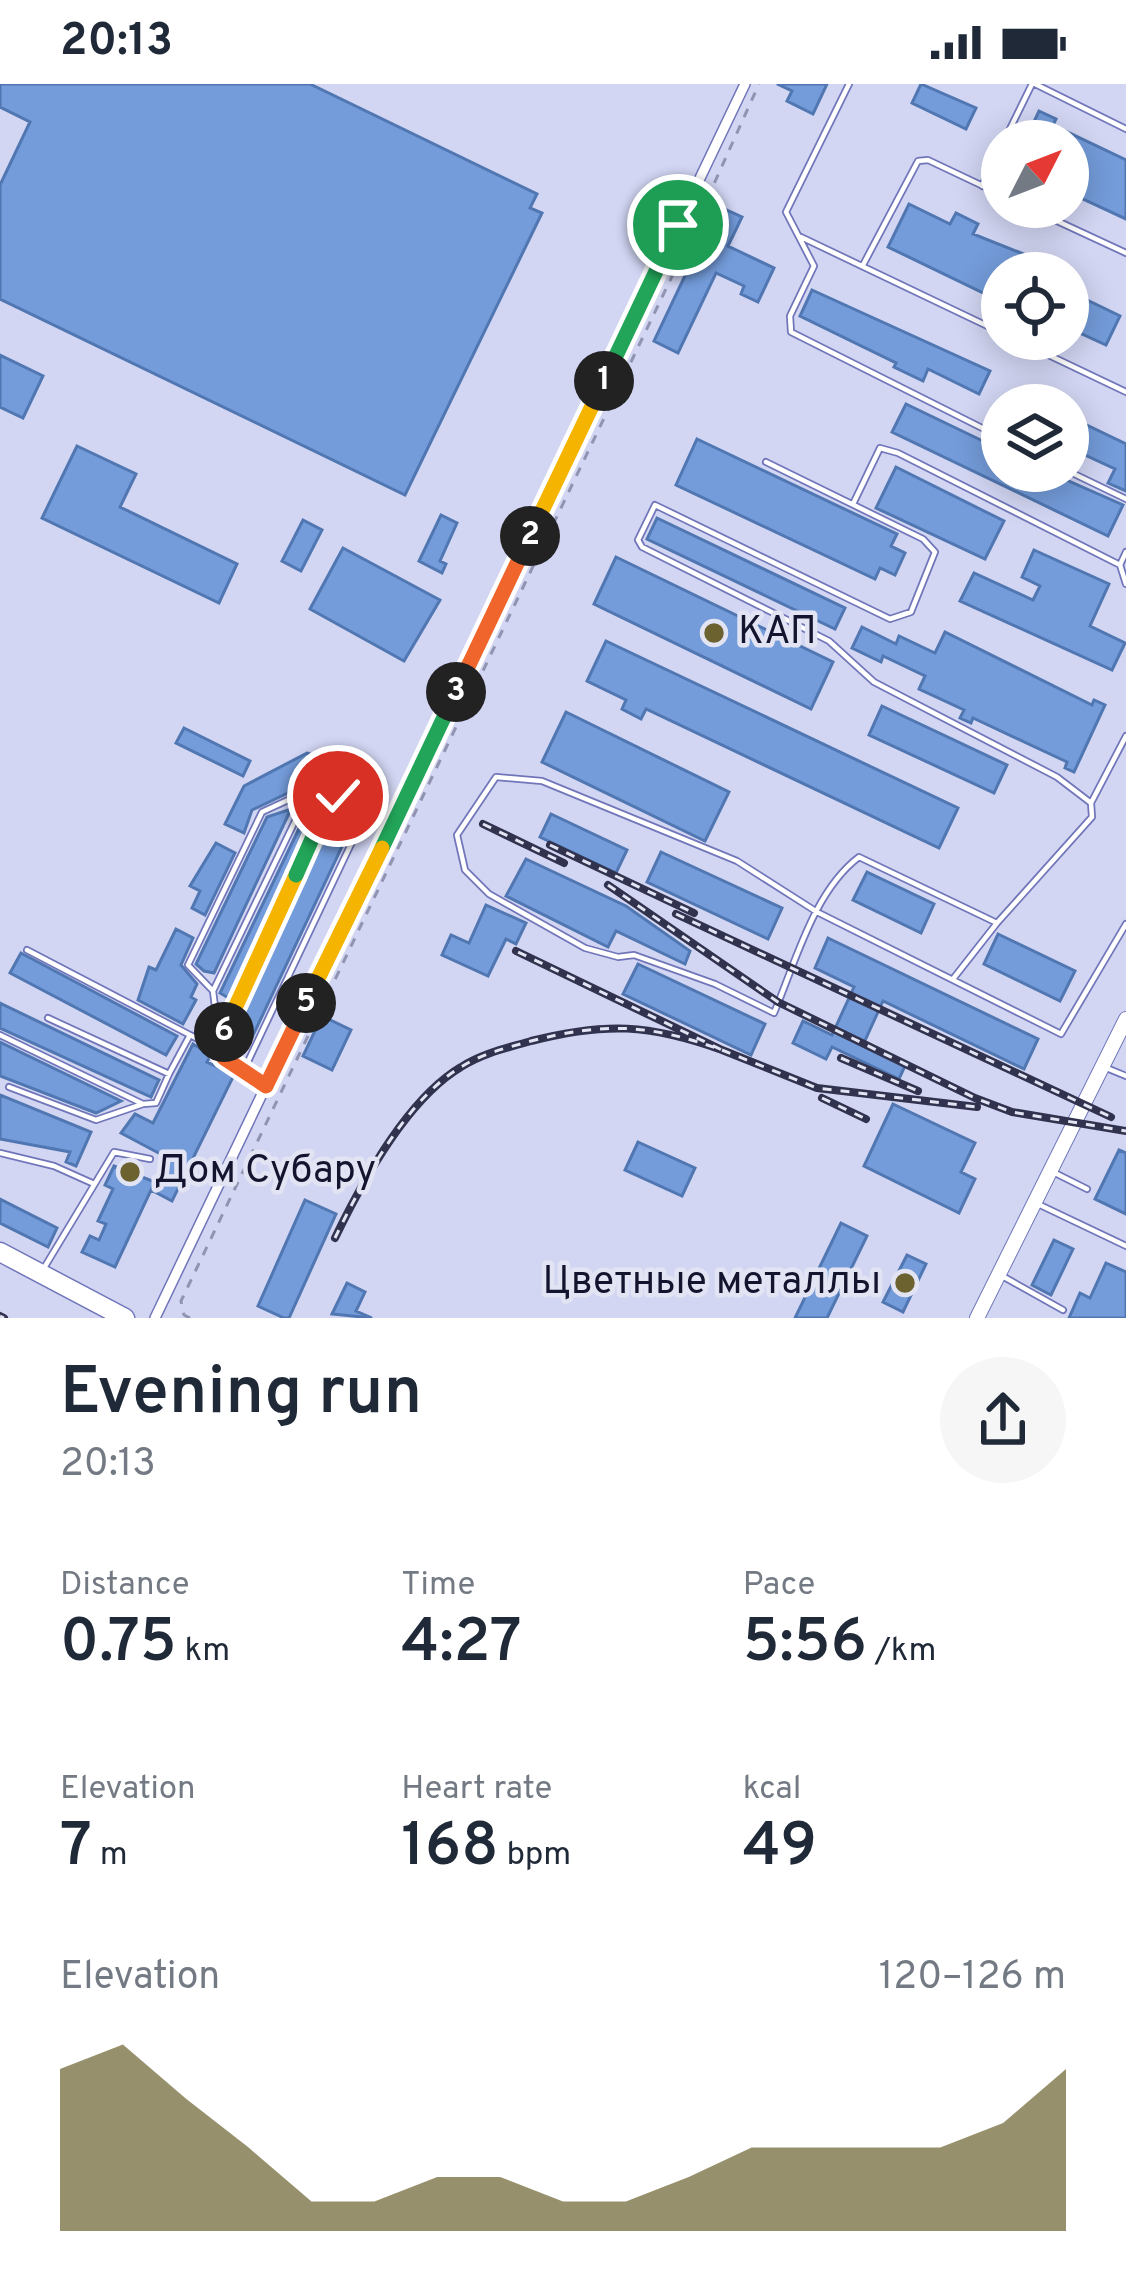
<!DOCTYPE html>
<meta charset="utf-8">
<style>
:root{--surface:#fff;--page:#f6f6f7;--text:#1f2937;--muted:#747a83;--accent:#6c622f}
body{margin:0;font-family:Overpass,sans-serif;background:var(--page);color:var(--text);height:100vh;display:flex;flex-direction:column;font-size:45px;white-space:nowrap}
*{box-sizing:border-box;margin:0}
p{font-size:39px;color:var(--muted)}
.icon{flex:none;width:66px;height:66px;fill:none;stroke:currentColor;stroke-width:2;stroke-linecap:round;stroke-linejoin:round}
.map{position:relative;height:1234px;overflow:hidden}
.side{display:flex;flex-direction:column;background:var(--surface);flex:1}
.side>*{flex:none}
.needle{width:78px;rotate:48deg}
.controls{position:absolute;left:981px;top:36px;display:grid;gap:24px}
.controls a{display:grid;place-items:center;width:108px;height:108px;border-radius:50%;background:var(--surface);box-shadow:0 6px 30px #0003;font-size:60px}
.pin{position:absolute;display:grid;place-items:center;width:102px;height:102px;color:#fff;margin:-51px;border:6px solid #fff;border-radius:50%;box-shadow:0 3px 12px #0007}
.km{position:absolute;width:60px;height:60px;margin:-30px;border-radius:50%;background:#222;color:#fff;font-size:33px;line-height:60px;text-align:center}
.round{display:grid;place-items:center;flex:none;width:126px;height:126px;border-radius:63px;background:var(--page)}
.headline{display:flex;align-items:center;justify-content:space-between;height:204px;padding:0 60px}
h1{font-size:66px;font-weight:600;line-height:90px}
.metrics{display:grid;grid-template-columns:repeat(3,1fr);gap:18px;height:204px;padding:12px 60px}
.metrics div{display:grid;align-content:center}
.metrics b{font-size:60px;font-weight:600}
.metrics small{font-size:33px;font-weight:400}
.metrics p{font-size:33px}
.chart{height:336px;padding:24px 60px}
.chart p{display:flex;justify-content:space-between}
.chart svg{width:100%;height:216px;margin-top:12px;fill:var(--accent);opacity:.7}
.status{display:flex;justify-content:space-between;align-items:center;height:84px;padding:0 60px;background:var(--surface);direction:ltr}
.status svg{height:33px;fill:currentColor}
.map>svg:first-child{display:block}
</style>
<div class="status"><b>20:13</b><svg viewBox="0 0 49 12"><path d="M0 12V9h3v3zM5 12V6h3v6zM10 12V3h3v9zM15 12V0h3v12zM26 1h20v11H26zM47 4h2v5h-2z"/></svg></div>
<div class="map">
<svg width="1126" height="1234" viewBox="0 0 1126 1234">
<rect width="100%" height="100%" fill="#d2d6f3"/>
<!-- building -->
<path fill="#749cda" stroke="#5177b2" stroke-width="3" d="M0,0H310L537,110L530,124L542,129L405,411L0,215V101L30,38L0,23Z
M777,0H827L813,30L787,17L792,7Z
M921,0L976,24L966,45L912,19Z
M1039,27L1056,35L1053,41L1126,76V135L1068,108V57H1025Z
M909,120L950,140L956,129L978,140L973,150L1049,180L1045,189H1002V218L888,163Z
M718,122L742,133L728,162L774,184L758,218L741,210L744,202L716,189L678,269L654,257Z
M812,206L990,287L979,310L928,285L923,297L894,283L896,279L800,232Z
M1083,214L1120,232L1106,261L1069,244Z
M0,271L43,292L23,334L0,323Z
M906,320L985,358L987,354L1002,361V387H1046L1123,421L1108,452L892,348Z
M1068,332L1126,360V407L1108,399L1115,385L1068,363Z
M697,355L897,450L891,462L905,469L895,491L880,484L875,495L676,401Z
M77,362L136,390L120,423L237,480L219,519L42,434Z
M896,383L1004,437L985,475L876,424Z
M441,431L457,439L440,477L446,480L442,489L419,477Z
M657,434L845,524L835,545L647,455Z
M303,436L322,446L301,487L282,477Z
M343,464L440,516L404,577L310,525Z
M1034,466L1109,500L1090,542L1125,559L1112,586L960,517L974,489L1033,516L1040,502L1022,493Z
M616,473L833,578L811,625L594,520Z
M862,543L896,560L899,552L935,569L945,548L1092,621L1094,616L1105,621L1074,688L1065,684L1067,678L973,634L971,639L960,634L964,626L919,605L925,592L883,572L881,578L852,564Z
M606,557L958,724L939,764L646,625L641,635L622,625L626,616L587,597Z
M882,622L1007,681L994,709L869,651Z
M566,628L729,708L705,757L542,678Z
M184,644L250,677L243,692L176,659Z
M307,669L322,674L330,689L252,726L244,749L225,740L244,702Z
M358,716L363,718L248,962L230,953L326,741L341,718Z
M291,725L214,889L204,887L196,880L267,733Z
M551,730L627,766L616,789L540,753Z
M305,732L313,735L232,916L220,909Z
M216,759L235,769L205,831L192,824L200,807L190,802Z
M661,768L782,824L768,855L647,798Z
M526,775L626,822L690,867L685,880L616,847L608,863L506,812Z
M867,788L934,820L921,849L853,816Z
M486,821L526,839L516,860L506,855L488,892L442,871L451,851L469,859Z
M176,845L193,854L181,881L197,900L191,913L196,916L183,940L138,916L149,883L156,886Z
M998,850L1075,887L1060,917L984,880Z
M828,854L1038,955L1024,985L883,917L863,961L905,982L899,995L832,963L826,975L793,959L803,937L832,951L854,903L815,884Z
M21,869L177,952L166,971L10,889Z
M638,880L765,940L751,971L623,910Z
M0,919L159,996L151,1013L0,944Z
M322,932L351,946L332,986L303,972Z
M0,958L121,1017L96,1029L0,992Z
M193,960L211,971L207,978L234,991L172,1117L151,1106L115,1183L82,1168L90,1152L99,1156L106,1140L98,1137L113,1105L105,1101L114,1082L155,1098L151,1106L168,1074L121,1049L135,1030L153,1039Z
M0,1011L91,1048L76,1082L66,1078L70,1068L0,1055Z
M893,1020L975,1059L961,1088L975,1095L959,1129L864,1082Z
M638,1058L695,1084L682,1112L625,1086Z
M1119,1066L1126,1069V1130L1095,1115Z
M0,1115L57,1144L48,1163L0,1139Z
M305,1116L336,1130L289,1234H284L258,1222Z
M841,1139L867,1152L827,1234H795Z
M1054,1156L1073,1165L1051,1211L1032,1201Z
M907,1171L926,1180L903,1228L883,1218Z
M1106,1179L1126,1188V1234H1069L1080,1209L1090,1214Z
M347,1199L365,1208L356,1227L372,1234L332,1230Z"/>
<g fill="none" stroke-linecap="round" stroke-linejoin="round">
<defs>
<path id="lane" d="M849,0L786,128L814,182L790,232L791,248L1002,354
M1035,0L1126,45
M1004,57L1032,0
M982,102L1002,61
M1027,123L1126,169
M801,153L1002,249
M863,181L918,77L928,76L1002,111
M1015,255L1126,308
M766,378L923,455L935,468L911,528L890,535L655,421L638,456L642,463L829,557L874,598L1057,693L1091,719L1092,733L997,839L953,895
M1068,387L1126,415
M853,420L880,364L898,369L1120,481L1126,500
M1120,481L1126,468
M1091,719L1126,652
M997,839L859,773C814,807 796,877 774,929L715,900L634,871L618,873L585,864L489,810L465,786L457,751L496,693L542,697L737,777L817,828L1061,950L1126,840
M27,866L190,951
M213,907L219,955
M48,934L169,990L190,951C218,964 239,984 266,1002
M0,951L143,1020L156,1019L169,990
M220,959L320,737L337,712L372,707
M1104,983L1126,992
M243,988L370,720L372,707L364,689L349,688L262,728L188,881L213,907L311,704
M9,1003L96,1036L143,1020
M0,1069L54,1082L92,1099
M1055,1089L1087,1105
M1040,1121L1126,1162
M44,1184L114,1068L150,1075
M1004,1193L1063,1226"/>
<path id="street" d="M155,1234L745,0"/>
<path id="secondary" d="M977,1234L1126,935"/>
<path id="highway" d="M0,1168L125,1234"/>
</defs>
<!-- lane casing -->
<use href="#lane" stroke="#7076b9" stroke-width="8"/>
<!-- street casing -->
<use href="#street" stroke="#7076b9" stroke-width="12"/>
<!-- secondary casing -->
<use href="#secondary" stroke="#7076b9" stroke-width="16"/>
<!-- highway casing -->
<use href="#highway" stroke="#7076b9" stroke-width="21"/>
<!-- path -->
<path stroke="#9194b0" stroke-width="3" stroke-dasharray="9 9" stroke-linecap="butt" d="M190,1234L184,1231L181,1217L676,184L759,0"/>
<!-- lane -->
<use href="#lane" stroke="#fff" stroke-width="4.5"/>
<!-- street -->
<use href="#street" stroke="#fff" stroke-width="9"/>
<!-- secondary -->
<use href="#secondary" stroke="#fff" stroke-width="14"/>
<!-- highway -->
<use href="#highway" stroke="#fff" stroke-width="18"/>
<defs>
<path id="rail" d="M483,740L564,779
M550,761L694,829
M608,801L778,918L975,1014L1012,1028L1126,1047
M676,830L1111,1033
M722,966L817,1004L977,1023
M841,974L918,1007
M822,1014L866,1035
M335,1154C362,1098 407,1015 461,983C483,969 507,964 531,957C606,938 649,940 722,966L516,867
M0,1232L4,1234"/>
</defs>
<!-- rail casing -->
<use href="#rail" stroke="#31324d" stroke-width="8"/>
<!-- rail -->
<use href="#rail" stroke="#e2e4f3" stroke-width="3" stroke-dasharray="9" stroke-linecap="butt"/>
</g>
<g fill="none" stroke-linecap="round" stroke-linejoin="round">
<defs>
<path id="split-1" d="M604,297L678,141"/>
<path id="split-2" d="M530,452L604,297"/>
<path id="split-3" d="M456,608L530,452"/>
<path id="split-4" d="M382,764L456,608"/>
<path id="split-5" d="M306,919L382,764"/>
<path id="split-6" d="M224,948L217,964L224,974L266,1002L306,919"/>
<path id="split-7" d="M224,948L296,791"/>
<path id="split-8" d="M296,791L320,737L338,712"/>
</defs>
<!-- split-1 casing -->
<use href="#split-1" stroke="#fff" stroke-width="24"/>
<!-- split-2 casing -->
<use href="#split-2" stroke="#fff" stroke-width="24"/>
<!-- split-3 casing -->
<use href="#split-3" stroke="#fff" stroke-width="24"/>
<!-- split-4 casing -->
<use href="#split-4" stroke="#fff" stroke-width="24"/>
<!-- split-5 casing -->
<use href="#split-5" stroke="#fff" stroke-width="24"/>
<!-- split-6 casing -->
<use href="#split-6" stroke="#fff" stroke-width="24"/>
<!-- split-7 casing -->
<use href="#split-7" stroke="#fff" stroke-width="24"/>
<!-- split-8 casing -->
<use href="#split-8" stroke="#fff" stroke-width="24"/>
<!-- split-1 -->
<use href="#split-1" stroke="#22a559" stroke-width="15"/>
<!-- split-2 -->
<use href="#split-2" stroke="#f5b400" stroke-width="15"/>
<!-- split-3 -->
<use href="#split-3" stroke="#f0652b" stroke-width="15"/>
<!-- split-4 -->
<use href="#split-4" stroke="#22a559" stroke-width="15"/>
<!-- split-5 -->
<use href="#split-5" stroke="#f5b400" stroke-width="15"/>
<!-- split-6 -->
<use href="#split-6" stroke="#f0652b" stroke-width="15"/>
<!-- split-7 -->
<use href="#split-7" stroke="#f5b400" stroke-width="15"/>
<!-- split-8 -->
<use href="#split-8" stroke="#22a559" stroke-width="15"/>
</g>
<!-- markers -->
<g fill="#6c622f" stroke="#e2e4f3" stroke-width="4.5">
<circle cx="714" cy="549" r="12"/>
<circle cx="130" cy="1088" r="12"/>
<circle cx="905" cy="1199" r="12"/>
</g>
<g text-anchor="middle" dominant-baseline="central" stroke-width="9" stroke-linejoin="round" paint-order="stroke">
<!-- poi labels -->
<g font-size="39" fill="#13142e" stroke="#e2e4f3" text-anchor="start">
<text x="738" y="549">КАП</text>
<text x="154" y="1088">Дом Субару</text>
<text x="881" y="1199" text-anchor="end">Цветные металлы</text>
</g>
</g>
</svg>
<div class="controls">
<a><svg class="needle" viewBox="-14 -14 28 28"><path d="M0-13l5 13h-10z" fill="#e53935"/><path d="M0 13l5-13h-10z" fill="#747a83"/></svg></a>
<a><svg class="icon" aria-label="locate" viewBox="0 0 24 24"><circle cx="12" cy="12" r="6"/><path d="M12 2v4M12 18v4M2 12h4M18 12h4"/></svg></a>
<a><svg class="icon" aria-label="layers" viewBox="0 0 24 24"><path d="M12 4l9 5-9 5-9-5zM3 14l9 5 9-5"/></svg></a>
</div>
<div class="pin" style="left:678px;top:141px;background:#1e9e55"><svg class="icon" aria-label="arrive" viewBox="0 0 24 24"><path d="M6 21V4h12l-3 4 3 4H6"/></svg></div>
<div class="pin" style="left:338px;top:712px;background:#d93025"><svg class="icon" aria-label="check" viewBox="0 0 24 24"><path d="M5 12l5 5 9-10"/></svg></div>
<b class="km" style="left:604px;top:297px">1</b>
<b class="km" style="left:530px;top:452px">2</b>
<b class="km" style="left:456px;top:608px">3</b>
<b class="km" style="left:306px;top:919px">5</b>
<b class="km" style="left:224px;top:948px">6</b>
</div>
<section class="side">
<div class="headline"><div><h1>Evening run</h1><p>20:13</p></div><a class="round"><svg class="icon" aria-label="share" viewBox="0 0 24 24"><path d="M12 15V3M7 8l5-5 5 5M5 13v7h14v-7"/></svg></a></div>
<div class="metrics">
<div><p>Distance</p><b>0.75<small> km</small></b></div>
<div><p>Time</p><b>4:27</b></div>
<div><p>Pace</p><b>5:56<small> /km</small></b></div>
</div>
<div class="metrics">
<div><p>Elevation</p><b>7<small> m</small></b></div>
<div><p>Heart rate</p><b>168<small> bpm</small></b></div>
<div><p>kcal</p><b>49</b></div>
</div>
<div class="chart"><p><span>Elevation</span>120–126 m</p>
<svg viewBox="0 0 160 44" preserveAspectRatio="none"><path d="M0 44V11L10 6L20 17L30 27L40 38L50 38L60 33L70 33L80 38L90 38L100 33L110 27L120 27L130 27L140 27L150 22L160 11V44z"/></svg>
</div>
</section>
